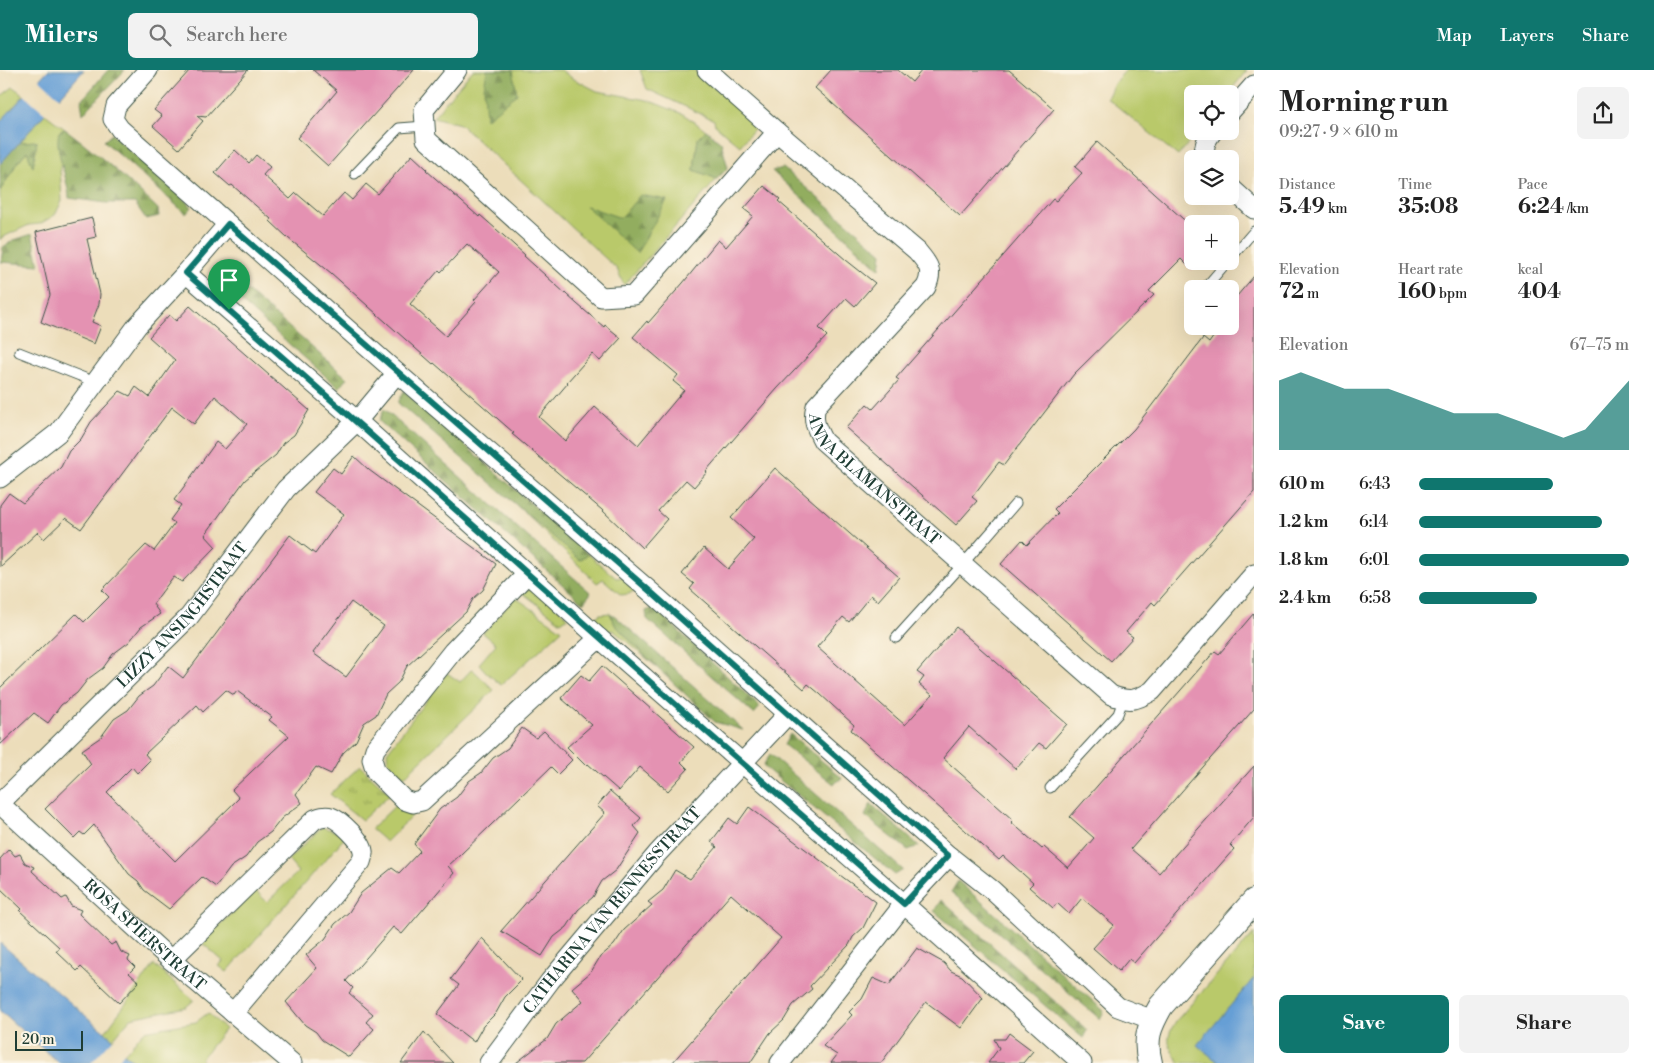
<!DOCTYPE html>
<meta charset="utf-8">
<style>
:root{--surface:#fff;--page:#f2f2f2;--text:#222;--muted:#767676;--accent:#0f766e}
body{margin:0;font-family:"Libre Bodoni",serif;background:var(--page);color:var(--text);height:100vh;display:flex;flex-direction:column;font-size:19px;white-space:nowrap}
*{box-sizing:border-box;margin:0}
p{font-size:16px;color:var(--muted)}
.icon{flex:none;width:28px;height:28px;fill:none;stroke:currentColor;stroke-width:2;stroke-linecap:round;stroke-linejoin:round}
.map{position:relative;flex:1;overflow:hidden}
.panel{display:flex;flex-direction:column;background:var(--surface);width:400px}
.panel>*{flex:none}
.fabs{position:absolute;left:1184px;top:15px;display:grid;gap:10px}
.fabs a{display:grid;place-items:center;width:55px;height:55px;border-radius:8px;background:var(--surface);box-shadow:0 5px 20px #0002;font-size:25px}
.scale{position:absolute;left:15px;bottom:12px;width:68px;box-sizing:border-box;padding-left:5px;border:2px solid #1f3d34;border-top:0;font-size:14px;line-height:18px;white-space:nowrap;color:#1f3d34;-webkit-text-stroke:4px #fcf5e5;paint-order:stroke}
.pin{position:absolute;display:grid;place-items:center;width:42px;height:42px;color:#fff;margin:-51px -21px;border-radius:50% 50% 50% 0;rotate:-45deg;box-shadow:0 0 5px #0007}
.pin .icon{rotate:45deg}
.round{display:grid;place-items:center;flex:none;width:52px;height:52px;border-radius:8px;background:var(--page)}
.headline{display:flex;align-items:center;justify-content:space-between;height:85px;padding:0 25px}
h1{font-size:28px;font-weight:700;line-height:38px}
.metrics{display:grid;grid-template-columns:repeat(3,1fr);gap:8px;height:85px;padding:5px 25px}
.metrics div{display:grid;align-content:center}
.metrics b{font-size:21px;font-weight:700}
.metrics small{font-size:14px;font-weight:400}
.metrics p{font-size:14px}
.chart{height:140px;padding:10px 25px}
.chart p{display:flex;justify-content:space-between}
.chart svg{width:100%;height:90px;margin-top:5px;fill:var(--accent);opacity:.7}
.cta{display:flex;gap:10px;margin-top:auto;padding:10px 25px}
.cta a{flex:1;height:58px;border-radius:8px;background:var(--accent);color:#fff;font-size:20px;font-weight:700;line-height:58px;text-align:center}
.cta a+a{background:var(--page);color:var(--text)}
ul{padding:0 25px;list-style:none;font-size:16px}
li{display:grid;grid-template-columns:80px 60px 1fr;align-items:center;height:38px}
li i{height:12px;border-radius:6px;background:var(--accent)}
header{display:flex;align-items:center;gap:30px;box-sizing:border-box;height:70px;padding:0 25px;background:var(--accent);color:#fff}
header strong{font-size:24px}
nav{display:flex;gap:28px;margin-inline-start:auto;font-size:18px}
.search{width:350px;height:45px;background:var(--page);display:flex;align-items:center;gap:12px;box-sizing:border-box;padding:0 18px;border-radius:8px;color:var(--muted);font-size:19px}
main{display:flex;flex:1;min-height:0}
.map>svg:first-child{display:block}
</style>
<header>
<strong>Milers</strong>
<div class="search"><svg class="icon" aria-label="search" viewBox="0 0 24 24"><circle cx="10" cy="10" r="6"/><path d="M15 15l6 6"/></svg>Search here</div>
<nav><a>Map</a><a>Layers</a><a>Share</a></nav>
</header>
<main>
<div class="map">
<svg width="1254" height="993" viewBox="0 0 1254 993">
<defs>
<pattern id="forest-firs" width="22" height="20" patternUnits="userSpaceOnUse" patternTransform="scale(1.25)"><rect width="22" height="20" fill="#92ad5f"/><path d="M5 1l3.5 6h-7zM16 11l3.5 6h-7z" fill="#778e4f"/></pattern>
<pattern id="park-tufts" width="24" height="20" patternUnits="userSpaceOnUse" patternTransform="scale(1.25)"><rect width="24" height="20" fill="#b9c96b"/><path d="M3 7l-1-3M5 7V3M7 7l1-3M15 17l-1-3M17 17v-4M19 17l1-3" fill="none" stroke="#96a459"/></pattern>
</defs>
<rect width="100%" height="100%" fill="#fcf5e5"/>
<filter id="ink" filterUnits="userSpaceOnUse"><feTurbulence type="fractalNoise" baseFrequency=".02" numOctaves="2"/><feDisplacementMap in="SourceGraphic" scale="10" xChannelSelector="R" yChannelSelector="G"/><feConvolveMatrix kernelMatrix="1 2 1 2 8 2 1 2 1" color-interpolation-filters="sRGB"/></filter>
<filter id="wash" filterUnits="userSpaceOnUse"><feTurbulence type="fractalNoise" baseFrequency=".0096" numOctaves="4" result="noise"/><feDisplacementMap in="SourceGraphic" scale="20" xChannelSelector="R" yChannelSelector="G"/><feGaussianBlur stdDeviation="1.12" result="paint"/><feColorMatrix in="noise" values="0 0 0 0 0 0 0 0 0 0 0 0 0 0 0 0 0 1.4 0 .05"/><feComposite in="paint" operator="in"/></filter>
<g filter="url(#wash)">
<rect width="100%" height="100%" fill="#ecddba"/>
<!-- green -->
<path fill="#b9c96b" stroke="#6c8350" d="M473,0H561L572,8L597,21L647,30L683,44L706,60L698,68L694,100L717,109L624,215L617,199L460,54L433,47Z
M640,0H694L758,54L740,76L715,55L714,50L647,19Z
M1126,0H1247L1228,24H1192V61H1198L1178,86L1107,28L1115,12Z
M13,17L24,25L0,52V27Z
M45,44L65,59L59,62L63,91L60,96L62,131L55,145L40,154L29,155L1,168L0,170V121L17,93L27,81L33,96L37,71L20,72Z
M504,423L580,489L588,484L616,508L623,507L637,519L629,524L621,525L603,509L597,513Z
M535,518L568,547L561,552L520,521Z
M515,527L562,560L501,615L486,602L479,594L496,574L483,563Z
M610,543L615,555L653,594L613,560L605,562L593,549L600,544Z
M472,599L494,620L404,707L388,692L387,682L447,603L460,612Z
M400,731L412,746L386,772L371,759Z
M322,757L347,765L227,902L219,896L223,891L202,873L255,820L267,832L298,802L288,790Z
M1254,863V908L1197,975L1219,993H1180C1168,976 1164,970 1176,951Z
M154,895L194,930L186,937L131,948L113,969L105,962Z
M208,943L225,959L201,989L204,993H137L124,984L144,961L196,952Z"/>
<!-- forest -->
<path fill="url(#forest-firs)" stroke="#58754a" d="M108,0H125L83,44L81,31Z
M487,0H513L517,24L486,49L484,18Z
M65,59C98,83 128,111 158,139L159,146L146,149L135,133H106L69,128C68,108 54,80 59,62Z
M706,60L721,72L728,98L717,109L694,100L698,68Z
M112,64L192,137L186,144L104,71Z
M37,71L33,97L27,81L17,93L0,121V94L20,72Z
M783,98L882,183L880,199L772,101Z
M640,125L667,130L637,183L586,136L621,148Z
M32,164L39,195L1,192L3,177L14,170Z
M220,197L347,308L339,318L214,208Z
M404,321L588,484L580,490L398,333Z
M384,339L591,523L583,533L379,351Z
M654,538L760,637L754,644L647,549L646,541Z
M610,543L615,546L743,660L715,652L653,594L615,555Z
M790,664L842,708L834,714L784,675Z
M770,684L903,800L895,805L763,696Z
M871,734L919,776L908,780L865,746Z
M958,811L1104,941L1100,949L951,822Z
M941,830L1087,960L1083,968L934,841Z"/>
<!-- park -->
<path fill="url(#park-tufts)" stroke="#6c8350" d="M360,696L390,724L362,750L330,724Z"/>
<!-- water -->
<path fill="#669fd5" stroke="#426e84" d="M48,0H84L0,94V52Z
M0,873L113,969L124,984L137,993H59L0,941Z
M1254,908V993H1219L1197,975Z"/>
<!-- pier -->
<path fill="#ecddba" d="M38,8L61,29L47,45L22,23Z
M115,967L125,982L115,993H91Z"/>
<g id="blocks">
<!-- building -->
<path fill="#e492b2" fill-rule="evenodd" d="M190,0H248L206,47L197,46L203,51L179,79L153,56L162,46L154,40Z
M313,0H414L328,96L297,68L337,21Z
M831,0H898L912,12L922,0H1009L1054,39L960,146L815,18Z
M1097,72L1192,157V200L1181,189L1149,221L1154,225L1074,304L1004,395L999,392L972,427L977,431L956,455L846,358L867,334L873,339L899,310L896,308L1053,129L1056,131L1082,103L1075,97Z
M235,80L249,93L256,85L270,97L263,105L290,129L296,123L323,146L344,123L352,130L366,114L378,124L412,85L427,99L426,100L479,147L480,145L504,166L525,185L524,186L577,234L604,257L605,255L621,268L600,291L592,284L567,312L568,313L539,347L565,371L595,337L638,375L684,320L673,311L678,305L633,267L647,251L648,253L683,213L718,170L726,177L753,146L744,139L764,116L780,129L778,131L846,190L875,213L855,236L846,228L819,258L827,266L777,319L706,401L707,402L694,417L686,410L658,441L667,449L642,478L602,440L512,364L514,363L434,293L433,294L331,203L288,168L270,151L271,149L232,115L230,116L215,103ZM467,174L499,202L474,230L476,232L446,266L410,234L439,200L441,202Z
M92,148L96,167L87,169L100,224L99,234L92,252L101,256L94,274L41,252L50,225L36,162Z
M1254,206V422L1155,535L1152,532L1126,562L1133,567L1111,591L1001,494L1022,470L1027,475L1058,443L1054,439L1134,359L1203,268L1209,273L1221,256H1230V243L1235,237L1231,233Z
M190,236L309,340L294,365L283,373L276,385L245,410L205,465L216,477L182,512L173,507L153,534L160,544L141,557L129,572L113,584L103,598L88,609L77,623L61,635L48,653L34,643L0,675V618L76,544L84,552L109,527L102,520L146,475L154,481L175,453L170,450L181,435L174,430L183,418L216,372L225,379L247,354L215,326L194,354L172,337L81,459L66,448L44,469L38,462L0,497V435L9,423L23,433L61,397L69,381L81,369L91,352L120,321L130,326L136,317L149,327L175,290L149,267L169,245L176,251Z
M354,386L369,400L496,494L483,520L473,529L466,542L407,596L399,612L386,624L376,645L364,653L356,671L343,683L331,704L316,697L296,724L302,733L282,748L271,762L257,772L246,787L231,797L216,817L202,807L169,839L144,820L138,811L129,804L94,755L84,765L80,762L74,768L45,739L91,694L82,680L101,667L114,649L128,640L139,626L153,616L168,596L183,608L290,465L315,484L344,444L314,422L333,398L341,404ZM351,532L384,556L346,607L313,583ZM226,620L234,625L237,621L272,647L269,650L289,666L232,720L239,728L175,791L107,722L132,697L137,703L150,690L145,684L197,635L203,642Z
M775,398L899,507L878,531L871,525L849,552L843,547L817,577L890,642L905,655L932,625L919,614L924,607L917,602L956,557L1067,654L1046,678L1039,673L1016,699L969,657L943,688L1013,750L1011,752L1042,779L1044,777L1068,798L1094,768L1070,747L1215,581L1219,584L1254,543V639L1131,779L1159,803L1254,696V747L1230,775L1234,779L1134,893L1129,889L1119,901L1093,878L1114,855L1082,828L1069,844L1057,833L1053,838L1029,817L1033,813L1003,786L999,790L851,660L854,655L820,624L808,614L804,619L690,519L694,514L682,504L704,478L728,499L754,469L731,448Z
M602,596L694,677L681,692L688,699L668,721L640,697L619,721L588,694L586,696L567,677L592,655L561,628L581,605L589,611Z
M522,658L536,668L544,661L572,690L558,704L551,697L460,785L448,796L454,803L402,864L393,857L346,911L353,918L349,923L373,944L366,952L374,959L349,987L322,970L316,962L305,955L286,932L317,898L306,885L325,869L335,854L349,842L361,823L392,798L399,803L420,781L414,774L440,739L457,727L469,711L481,703L493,688L508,678Z
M610,721L641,748L634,756L640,763L616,800L602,811L593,827L578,840L567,857L554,867L542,886L501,861L605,743L597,736Z
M749,737L876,832L863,858L853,867L849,875L810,916L812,919L793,935L784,950L770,963L750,993H672L781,868L731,824L582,993H516L547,969L556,954L583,931L572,918L591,902L600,887L614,875L624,860L652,835L648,832L663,820L675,800L690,809L717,777L711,772L729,748L737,754Z
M9,779L15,786L20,784L25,793L34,797L32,801L62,829L66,827L71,836L81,840L79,844L111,875L116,872L121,882L130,886L128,890L135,897L129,903L139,912L119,933L81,897L77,901L56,881L59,877L20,841L22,839L0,818V789Z
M482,868L522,910L505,927L496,943L483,956L474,972L437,944L459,915L451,909Z
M917,878L944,893L951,901L962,906L983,928L961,958L926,932L881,993H831L837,985L823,976L852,945L849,942L862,929L873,908L889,915Z
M424,962L453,993H401Z
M1009,963L1033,981L1023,993H988L999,978L994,969H1005Z"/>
</g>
</g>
<g filter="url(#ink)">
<use href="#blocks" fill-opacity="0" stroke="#3e5548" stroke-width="1"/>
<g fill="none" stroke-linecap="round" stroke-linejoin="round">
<defs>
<path id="service" d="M355,104L399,58L425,56
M1230,189L1254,161
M1204,219L1228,191
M19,282L95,312
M896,568L963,494L1016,433
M1050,718L1118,644L1123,630"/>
<g id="minor">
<path d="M148,0L116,36L113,49L120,59L397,303L652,523L949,786L992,820L1118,937L1153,950"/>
<path d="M457,0L424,40L426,69L601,227L634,225L777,62L707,0"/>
<path d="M1230,42L1254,15"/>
<path id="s1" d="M777,62L917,181C928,194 934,200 926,217L816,336C812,350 816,358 823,371L1111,625C1129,632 1135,631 1152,621L1254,504"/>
<path d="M1206,89C1202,78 1206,70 1213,61"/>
<path d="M1230,117L1254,139"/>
<path d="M186,203L357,351L599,568L904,834L1082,993"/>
<path d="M0,408L59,362L137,256L186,203L228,154"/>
<path d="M527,504L453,581L375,679L372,689L376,702L404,730L413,733L422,731L599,568"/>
<path id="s2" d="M0,733L189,547L286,419L357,351L397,303"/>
<path id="s3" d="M0,734L171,890L292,993"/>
<path d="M171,890L315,749C320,747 325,745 331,747C340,750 362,771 363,781C364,784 362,789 361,792L233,943"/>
<path id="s4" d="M489,993L550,911L657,784L788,644"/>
<path d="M780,993L904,834L949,786"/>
</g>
<path id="tertiary" d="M1150,993C1144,969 1149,957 1161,936L1254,831"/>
</defs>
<!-- service casing -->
<use href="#service" stroke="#3e5548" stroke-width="11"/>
<!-- minor casing -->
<use href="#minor" stroke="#3e5548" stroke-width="21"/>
<!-- tertiary casing -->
<use href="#tertiary" stroke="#3e5548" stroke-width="26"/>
<!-- service -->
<use href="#service" stroke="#fff" stroke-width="9"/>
<!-- minor -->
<use href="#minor" stroke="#fff" stroke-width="19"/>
<!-- tertiary -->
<use href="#tertiary" stroke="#fff" stroke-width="24"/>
</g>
</g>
<g fill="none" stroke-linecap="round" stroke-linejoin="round" filter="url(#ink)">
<defs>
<path id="route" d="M228,154L652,523L948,786L904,834C663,626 427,412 186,203Z"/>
</defs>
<!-- route casing -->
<use href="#route" stroke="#fff" stroke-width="10"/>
<!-- route -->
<use href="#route" stroke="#0f766e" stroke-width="6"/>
</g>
<g text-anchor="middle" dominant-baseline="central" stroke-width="4" stroke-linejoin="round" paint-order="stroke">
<!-- street labels -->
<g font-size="16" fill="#1f3d34" stroke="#fcf5e5">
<text stroke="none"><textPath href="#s1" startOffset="485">ANNA BLAMANSTRAAT</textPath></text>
<text stroke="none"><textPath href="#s2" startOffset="262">LIZZY ANSINGHSTRAAT</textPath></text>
<text stroke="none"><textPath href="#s4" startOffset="196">CATHARINA VAN RENNESSTRAAT</textPath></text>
<text stroke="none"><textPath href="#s3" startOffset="195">ROSA SPIERSTRAAT</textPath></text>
</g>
</g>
</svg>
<div class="fabs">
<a><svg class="icon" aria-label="locate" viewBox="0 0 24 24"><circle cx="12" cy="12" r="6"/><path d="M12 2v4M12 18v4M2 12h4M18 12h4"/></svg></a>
<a><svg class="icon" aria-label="layers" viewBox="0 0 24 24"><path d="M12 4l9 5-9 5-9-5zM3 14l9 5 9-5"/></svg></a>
<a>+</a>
<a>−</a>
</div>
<div class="scale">20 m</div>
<div class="pin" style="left:229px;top:240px;background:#1e9e55"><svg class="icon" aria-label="arrive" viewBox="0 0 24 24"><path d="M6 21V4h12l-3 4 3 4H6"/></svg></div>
</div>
<section class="panel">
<div class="headline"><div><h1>Morning run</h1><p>09:27 · 9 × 610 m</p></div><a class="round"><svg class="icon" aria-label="share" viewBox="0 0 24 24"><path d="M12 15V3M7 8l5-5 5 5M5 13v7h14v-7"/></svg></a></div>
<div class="metrics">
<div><p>Distance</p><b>5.49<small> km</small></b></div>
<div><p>Time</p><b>35:08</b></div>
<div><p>Pace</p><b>6:24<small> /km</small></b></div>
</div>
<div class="metrics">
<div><p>Elevation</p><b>72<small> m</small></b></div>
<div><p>Heart rate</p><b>160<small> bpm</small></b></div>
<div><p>kcal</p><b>404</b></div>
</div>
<div class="chart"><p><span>Elevation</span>67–75 m</p>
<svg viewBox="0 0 160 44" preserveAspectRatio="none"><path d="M0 44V10L10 6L20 10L30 14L40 14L50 14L60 18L70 22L80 26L90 26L100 26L110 30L120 34L130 38L140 34L150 22L160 10V44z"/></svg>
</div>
<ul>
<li><b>610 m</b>6:43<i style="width:64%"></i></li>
<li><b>1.2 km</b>6:14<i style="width:87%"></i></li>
<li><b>1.8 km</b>6:01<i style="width:100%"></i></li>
<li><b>2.4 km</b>6:58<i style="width:56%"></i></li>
</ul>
<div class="cta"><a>Save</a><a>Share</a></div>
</section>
</main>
